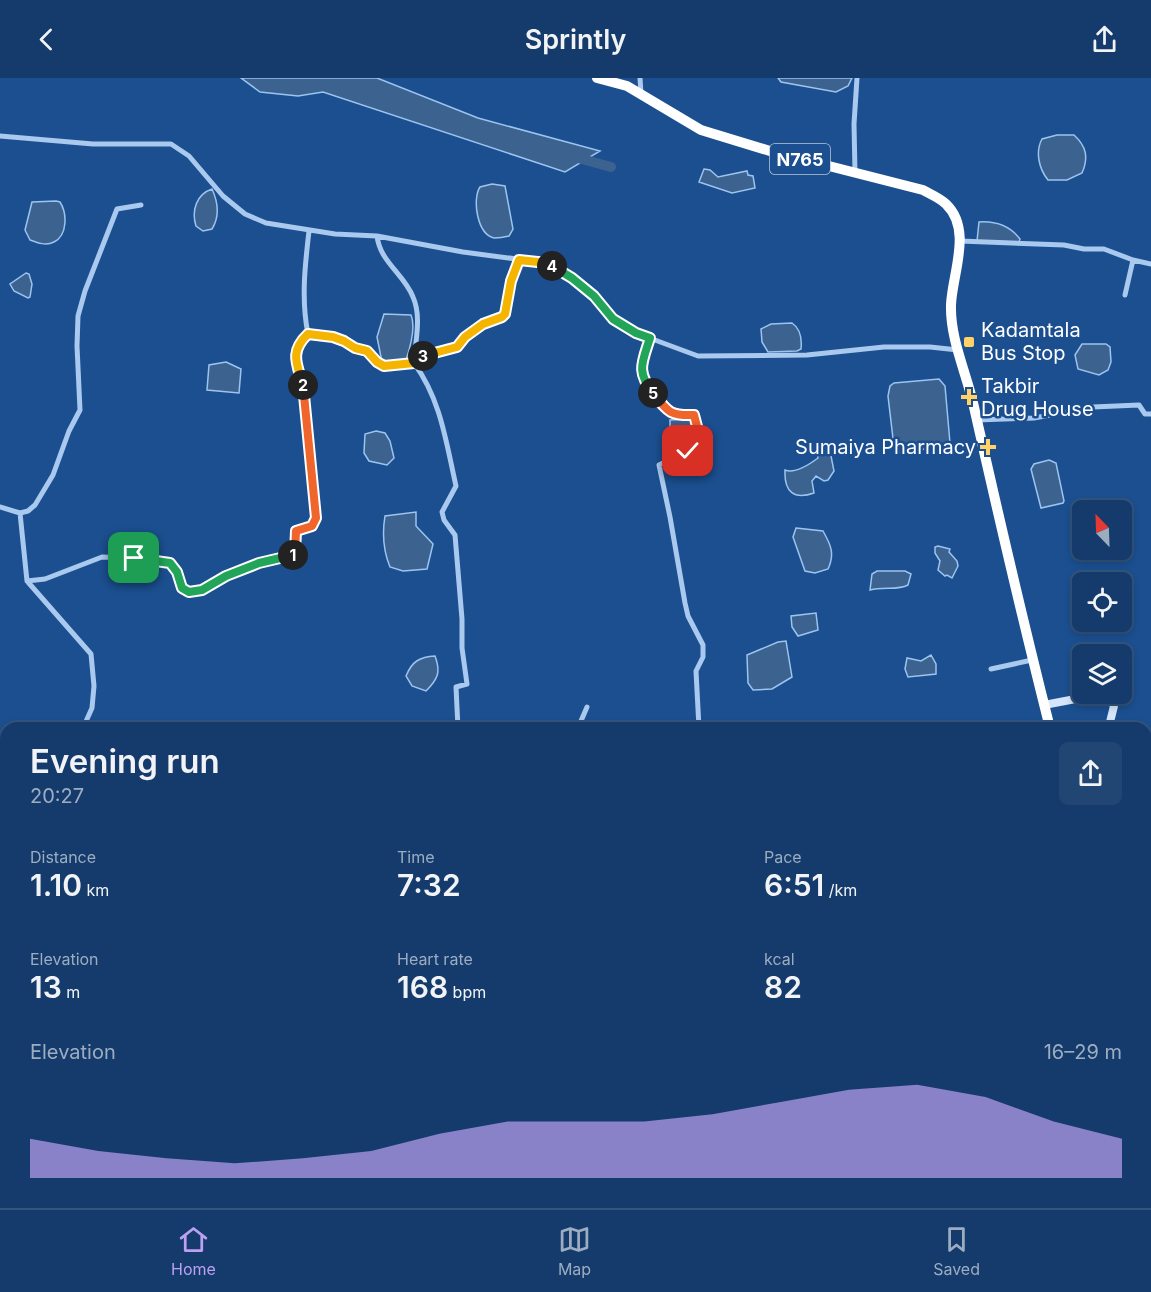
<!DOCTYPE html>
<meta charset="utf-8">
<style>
:root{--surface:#143b6b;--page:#214673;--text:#f1f3f6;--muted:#9dadc1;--line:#33557e;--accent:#bca0f2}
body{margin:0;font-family:Inter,sans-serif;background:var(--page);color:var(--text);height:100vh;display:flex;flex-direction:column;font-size:22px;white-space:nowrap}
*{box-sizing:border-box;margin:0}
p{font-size:20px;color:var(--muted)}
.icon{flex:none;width:33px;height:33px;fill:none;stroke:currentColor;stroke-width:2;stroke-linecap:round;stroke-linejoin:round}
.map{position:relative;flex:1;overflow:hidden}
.drawer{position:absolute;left:0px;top:644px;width:1152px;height:488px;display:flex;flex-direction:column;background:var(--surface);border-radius:18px 18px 0 0;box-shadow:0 3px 9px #0003,0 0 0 2px var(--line)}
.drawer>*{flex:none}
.needle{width:39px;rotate:337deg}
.fabs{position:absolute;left:1072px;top:422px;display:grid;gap:12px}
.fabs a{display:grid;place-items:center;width:60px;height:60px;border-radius:9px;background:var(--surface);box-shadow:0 3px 9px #0003,0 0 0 2px var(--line);font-size:30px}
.pin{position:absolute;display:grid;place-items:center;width:51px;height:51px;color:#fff;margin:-26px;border-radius:12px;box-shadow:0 3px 9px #0006}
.km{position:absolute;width:30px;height:30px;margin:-15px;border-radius:50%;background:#222;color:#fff;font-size:16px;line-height:30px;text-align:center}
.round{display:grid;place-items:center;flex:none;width:63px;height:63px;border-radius:9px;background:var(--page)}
.summary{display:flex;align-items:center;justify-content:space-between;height:102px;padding:0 30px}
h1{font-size:33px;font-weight:600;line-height:45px}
.figures{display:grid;grid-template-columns:repeat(3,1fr);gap:9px;height:102px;padding:6px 30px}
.figures div{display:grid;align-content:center}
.figures b{font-size:30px;font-weight:600}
.figures small{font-size:16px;font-weight:400}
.figures p{font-size:16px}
.chart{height:168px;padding:12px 30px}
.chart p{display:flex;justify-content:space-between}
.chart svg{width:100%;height:108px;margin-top:6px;fill:var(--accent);opacity:.7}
header{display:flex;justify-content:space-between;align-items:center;height:78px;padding:0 30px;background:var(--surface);font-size:27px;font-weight:600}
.menu{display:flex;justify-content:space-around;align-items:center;height:84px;border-top:2px solid var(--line);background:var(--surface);font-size:16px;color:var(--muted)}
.menu a{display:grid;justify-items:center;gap:3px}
.menu .active{color:var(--accent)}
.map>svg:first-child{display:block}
</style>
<header><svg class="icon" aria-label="back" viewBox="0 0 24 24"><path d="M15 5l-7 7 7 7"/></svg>Sprintly<svg class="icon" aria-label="share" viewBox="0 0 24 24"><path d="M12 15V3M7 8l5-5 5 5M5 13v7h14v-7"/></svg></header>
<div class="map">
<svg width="1151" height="1130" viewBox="0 0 1151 1130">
<rect width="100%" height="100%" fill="#1b4f8f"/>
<!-- water -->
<path fill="#3c6290" stroke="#9cc4f0" stroke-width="1.5" d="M241,0H377L478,40L600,73L565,94L323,14L298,18L260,14Z
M778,0H852L848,8L836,14L781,4Z
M1057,57H1074C1086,68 1089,79 1082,95L1067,102H1048C1039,91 1035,74 1042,61Z
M704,91L710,92L718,99L747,93L748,97L753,98L755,110L732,115L699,104Z
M492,106L505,108L513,151L509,158C505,159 498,160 494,160C477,156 472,121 480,109Z
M212,111C218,124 220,138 212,151L203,153L196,148C191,132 197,116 212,111Z
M56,123L60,124C67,135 68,157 54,164C46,168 38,165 30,162L25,152L32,124Z
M979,144C995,143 1010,148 1020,161L1019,164L977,163Z
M26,195L29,196L32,206L30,219L28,220L14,213L10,206Z
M384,236L411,237C416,249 410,270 406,282L395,285L382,284L377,259Z
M792,245C801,251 802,261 801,271L797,273L768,274L762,264L761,251L771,246Z
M1082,266H1106L1110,269L1111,284L1108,292L1099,297L1078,291L1075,277Z
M226,284L241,291L239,315L207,312L209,287Z
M939,301L945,308L950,365L947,367L903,375L896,374L894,369L888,318L890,308L894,305Z
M691,341L694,344L696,362L689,371L677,376L670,353V342Z
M376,353L385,355L390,363L394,380L387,387L369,383L364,375L365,356Z
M825,369L830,373L834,393L828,402L824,403L816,398L812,403L814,415C794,422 784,414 785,392C795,396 810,386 818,380L816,370Z
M1049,382L1056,385L1064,423L1063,425L1041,430L1031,391L1034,386Z
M416,434V448L433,466L427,491L403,493L390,489C383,472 382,456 385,438Z
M796,450L823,453C831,467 835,476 828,491L815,495L805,493L793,459Z
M938,468L950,471L949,474L957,483L958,488L952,500L947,497L945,498L938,492L940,483L935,475V469Z
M877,493H905L911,496L908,507C897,513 884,508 870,512L872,496Z
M816,535L818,552L798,558L792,549L791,538Z
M786,563L792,599L772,611L753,612L748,605L747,577L778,564Z
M931,577L936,586V596L908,599L905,591L907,580L921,583Z
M435,578C441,594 438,601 426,613L412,608L406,598C412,583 420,579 435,578Z"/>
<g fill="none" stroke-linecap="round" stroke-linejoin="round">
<!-- river -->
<path stroke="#3c6290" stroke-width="10" d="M571,78L611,89"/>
<!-- street -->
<path stroke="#a9c9ee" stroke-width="5" d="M640,0L641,16
M0,58L93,66H171L189,78L223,118L245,136L266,145L335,156L377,158L463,174L547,185L572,200L594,218L613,241L636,255L698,278L807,277L884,269H930L958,272
M855,95L854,46L857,0
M960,163L1064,167L1084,171H1104L1133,182
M1125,217L1133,182L1151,186
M308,256L333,259L344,263L355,270L367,273L377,284L384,288L414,285C415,264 422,239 413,219C404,196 380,184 377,158
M650,260L641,289L644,304L670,335L679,338L694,337L699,356L697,366L688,373L659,387L670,439L685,525L688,538L703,567V579L696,593L699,650
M414,283L427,277L457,269L465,259L483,247L502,239L505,236L511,203L519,182
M414,285C441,322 446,364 456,408L442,434L444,442L455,457L462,541V570L467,606L456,609L458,650
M977,342L1034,340L1093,329L1139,327L1145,336H1151
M0,429L20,435L28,433L35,427L53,397L69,353L80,332L77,268L78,238L85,213L117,131L141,127
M20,435L27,503L91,576L94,608L92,630L83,650
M27,503L45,501L102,479L134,480L170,485L177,494L182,510L189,514L202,512L226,499L259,485L290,478L295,475L296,453L312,448L316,439L303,305C294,286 292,272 308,256C301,222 305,187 309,153
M991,591L1032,582
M578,650L587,629
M604,1125V1130
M1067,1130L1074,1125"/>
<!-- secondary -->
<path stroke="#d6e6fa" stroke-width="8" d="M1044,627L1086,619L1110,622L1114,628L1110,644L1111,650"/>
<!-- highway -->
<path stroke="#fff" stroke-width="10" d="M597,0L627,8L701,52L770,73L923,112C930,116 940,120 946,126C973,152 952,196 951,227C950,262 967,296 974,329C998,436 1023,543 1050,650
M0,791L6,799
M1146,830L1151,834
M326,1125L331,1130"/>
</g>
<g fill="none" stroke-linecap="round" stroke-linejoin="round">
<defs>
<path id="split-1" d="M134,480L170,485L177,494L182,510L189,514L202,512L226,498L259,485L293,477"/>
<path id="split-2" d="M293,477L295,475L296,453L312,448L316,440L303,307"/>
<path id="split-3" d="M303,307C297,286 289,274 308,256L333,259L344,263L355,270L367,273L377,284L384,288L414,285V283L423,278"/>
<path id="split-4" d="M423,278L457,269L465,259L483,246L502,239L505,236L511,203L519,182L547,185L552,188"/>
<path id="split-5" d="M552,188L572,200L594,218L613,241L636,255L650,260C642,285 636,293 653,315"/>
<path id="split-6" d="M653,315C668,334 670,338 694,337L699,356L697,366L688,373"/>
</defs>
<!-- split-1 casing -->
<use href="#split-1" stroke="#fff" stroke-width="12"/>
<!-- split-2 casing -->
<use href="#split-2" stroke="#fff" stroke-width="12"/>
<!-- split-3 casing -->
<use href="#split-3" stroke="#fff" stroke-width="12"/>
<!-- split-4 casing -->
<use href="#split-4" stroke="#fff" stroke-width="12"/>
<!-- split-5 casing -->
<use href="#split-5" stroke="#fff" stroke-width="12"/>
<!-- split-6 casing -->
<use href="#split-6" stroke="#fff" stroke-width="12"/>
<!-- split-1 -->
<use href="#split-1" stroke="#22a559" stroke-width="8"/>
<!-- split-2 -->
<use href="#split-2" stroke="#f0652b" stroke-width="8"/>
<!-- split-3 -->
<use href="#split-3" stroke="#f5b400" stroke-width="8"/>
<!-- split-4 -->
<use href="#split-4" stroke="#f5b400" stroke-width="8"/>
<!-- split-5 -->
<use href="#split-5" stroke="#22a559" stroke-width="8"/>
<!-- split-6 -->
<use href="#split-6" stroke="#f0652b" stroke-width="8"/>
</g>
<!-- markers -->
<g fill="#ffd166" stroke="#1b4f8f" stroke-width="2">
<rect x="963" y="258" width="12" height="12" rx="3"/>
<path d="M966 310h6v6h6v6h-6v6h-6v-6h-6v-6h6z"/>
<path d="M985 360h6v6h6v6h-6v6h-6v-6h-6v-6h6z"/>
</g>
<g text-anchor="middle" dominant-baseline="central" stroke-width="5" stroke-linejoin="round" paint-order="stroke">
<!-- shield labels -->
<rect fill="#1b4f8f" stroke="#bbcadd" stroke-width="1.5" x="770" y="66" width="60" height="30" rx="4.5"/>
<g font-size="18" font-weight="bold" fill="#fff">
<text x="800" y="81">N765</text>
</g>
<!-- poi labels -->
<g font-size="20" fill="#fff" stroke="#1b4f8f" text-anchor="start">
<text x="981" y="252">Kadamtala<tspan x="981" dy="23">Bus Stop</tspan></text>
<text x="981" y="308">Takbir<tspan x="981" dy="23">Drug House</tspan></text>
<text x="976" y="369" text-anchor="end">Sumaiya Pharmacy</text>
</g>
</g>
</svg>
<div class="fabs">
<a><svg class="needle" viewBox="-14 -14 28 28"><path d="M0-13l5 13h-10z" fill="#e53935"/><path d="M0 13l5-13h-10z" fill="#9dadc1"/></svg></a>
<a><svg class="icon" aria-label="locate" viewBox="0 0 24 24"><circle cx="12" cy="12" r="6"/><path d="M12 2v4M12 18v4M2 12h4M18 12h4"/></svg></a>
<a><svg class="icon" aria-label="layers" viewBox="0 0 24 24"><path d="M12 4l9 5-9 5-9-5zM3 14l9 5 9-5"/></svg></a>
</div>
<div class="pin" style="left:134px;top:480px;background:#1e9e55"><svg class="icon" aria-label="arrive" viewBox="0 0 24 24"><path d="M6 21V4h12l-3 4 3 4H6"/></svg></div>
<div class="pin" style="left:688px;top:373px;background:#d93025"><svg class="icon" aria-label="check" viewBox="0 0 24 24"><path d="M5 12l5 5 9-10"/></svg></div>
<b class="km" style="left:293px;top:477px">1</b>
<b class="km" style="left:303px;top:307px">2</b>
<b class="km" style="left:423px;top:278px">3</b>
<b class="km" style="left:552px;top:188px">4</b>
<b class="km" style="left:653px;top:315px">5</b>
<section class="drawer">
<div class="summary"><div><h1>Evening run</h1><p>20:27</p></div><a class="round"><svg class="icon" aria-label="share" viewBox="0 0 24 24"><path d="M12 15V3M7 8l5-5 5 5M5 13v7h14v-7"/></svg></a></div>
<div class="figures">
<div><p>Distance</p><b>1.10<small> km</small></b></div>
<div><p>Time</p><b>7:32</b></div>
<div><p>Pace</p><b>6:51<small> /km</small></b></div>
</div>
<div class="figures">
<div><p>Elevation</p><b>13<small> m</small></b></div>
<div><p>Heart rate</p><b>168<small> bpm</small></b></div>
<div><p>kcal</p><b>82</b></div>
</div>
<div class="chart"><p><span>Elevation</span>16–29 m</p>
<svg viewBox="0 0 160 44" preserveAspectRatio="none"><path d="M0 44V28L10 33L20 36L30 38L40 36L50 33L60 26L70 21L80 21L90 21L100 18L110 13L120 8L130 6L140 11L150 21L160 28V44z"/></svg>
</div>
</section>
</div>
<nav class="menu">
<a class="active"><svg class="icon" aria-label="home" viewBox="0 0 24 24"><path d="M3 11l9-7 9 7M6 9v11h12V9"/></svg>Home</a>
<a><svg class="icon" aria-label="map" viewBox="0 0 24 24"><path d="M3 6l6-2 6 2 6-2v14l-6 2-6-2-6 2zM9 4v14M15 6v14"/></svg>Map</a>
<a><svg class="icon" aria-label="saved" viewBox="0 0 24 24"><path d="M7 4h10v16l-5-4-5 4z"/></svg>Saved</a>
</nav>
